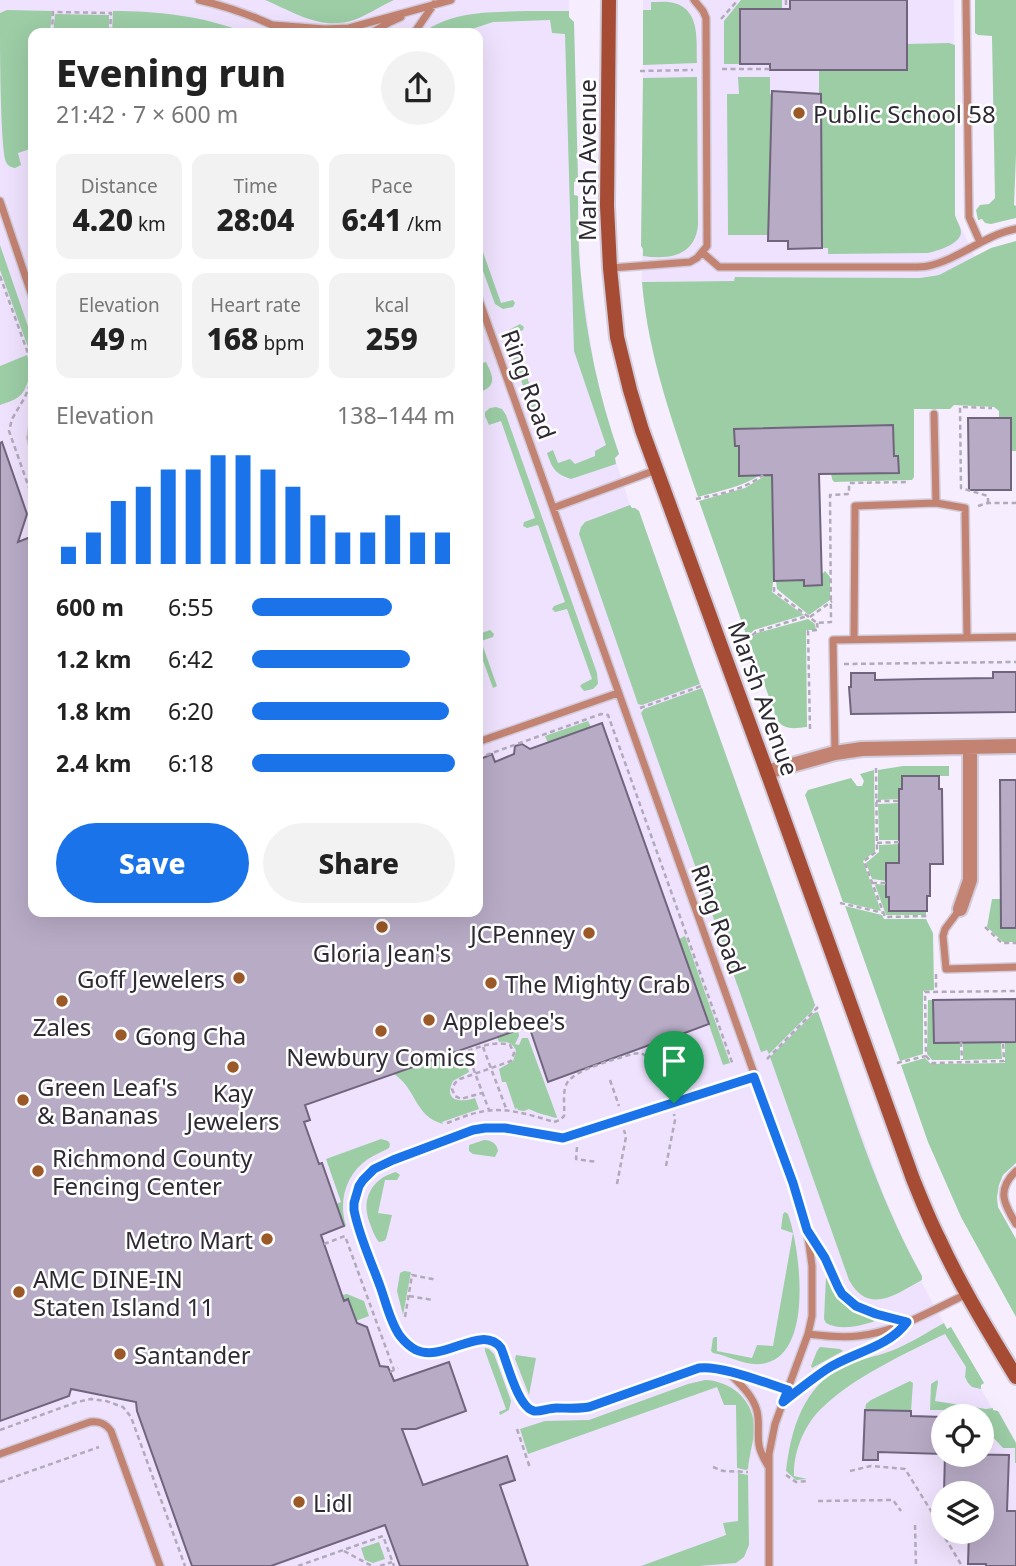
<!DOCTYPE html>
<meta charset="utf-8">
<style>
:root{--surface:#fff;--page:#f2f2f2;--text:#222;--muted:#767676;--accent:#1a73e8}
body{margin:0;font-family:"Noto Sans",sans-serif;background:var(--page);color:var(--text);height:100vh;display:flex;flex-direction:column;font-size:26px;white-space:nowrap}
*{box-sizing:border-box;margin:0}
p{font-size:23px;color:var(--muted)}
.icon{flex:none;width:38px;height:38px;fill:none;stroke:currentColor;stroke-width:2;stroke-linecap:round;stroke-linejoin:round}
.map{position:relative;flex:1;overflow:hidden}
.drawer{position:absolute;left:28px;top:28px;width:455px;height:889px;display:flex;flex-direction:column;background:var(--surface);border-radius:14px;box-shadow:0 7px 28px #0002}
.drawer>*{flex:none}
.fabs{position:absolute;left:931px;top:1404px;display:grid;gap:14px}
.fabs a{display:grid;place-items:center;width:63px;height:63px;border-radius:50%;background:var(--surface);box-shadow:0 7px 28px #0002;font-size:35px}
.pin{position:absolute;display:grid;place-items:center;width:60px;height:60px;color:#fff;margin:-72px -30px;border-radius:50% 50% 50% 0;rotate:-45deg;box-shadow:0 0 7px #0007}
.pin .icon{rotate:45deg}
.round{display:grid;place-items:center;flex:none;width:74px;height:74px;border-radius:37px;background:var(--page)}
.summary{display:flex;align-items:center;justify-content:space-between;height:119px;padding:0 28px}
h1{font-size:38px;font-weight:800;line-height:52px}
.metrics{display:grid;grid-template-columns:repeat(3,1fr);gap:10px;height:119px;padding:7px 28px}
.metrics div{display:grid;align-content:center;border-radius:14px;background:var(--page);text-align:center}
.metrics b{font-size:30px;font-weight:800}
.metrics small{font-size:19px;font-weight:400}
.metrics p{font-size:19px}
.chart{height:196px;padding:14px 28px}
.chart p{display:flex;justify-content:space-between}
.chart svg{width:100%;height:126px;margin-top:7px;stroke:var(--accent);stroke-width:6}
.action{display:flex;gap:14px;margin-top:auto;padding:14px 28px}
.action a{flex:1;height:80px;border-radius:42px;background:var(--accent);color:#fff;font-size:28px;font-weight:800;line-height:80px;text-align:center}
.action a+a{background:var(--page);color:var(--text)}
ul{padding:0 28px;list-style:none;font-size:23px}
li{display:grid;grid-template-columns:112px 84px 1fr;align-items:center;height:52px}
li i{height:18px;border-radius:9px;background:var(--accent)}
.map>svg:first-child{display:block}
</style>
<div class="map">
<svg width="1016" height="1566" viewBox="0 0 1016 1566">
<rect width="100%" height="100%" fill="#f6eeff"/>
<!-- built -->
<path fill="#efe2fe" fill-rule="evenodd" d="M0,0H569V17L574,22L578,181L574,182V195L578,196L581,275L594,364L602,399L619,454L615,458L631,508H635L639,511L883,1193L900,1232L922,1276L921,1281L947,1329L951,1327L984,1383L981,1385V1389L993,1410L999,1412L1016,1443V1566H0ZM33,33H478V912H33ZM943,1416H982V1454H943ZM943,1493H982V1531H943Z
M643,0H954L955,215L975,257L939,275L920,278L736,277L735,281L642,282Z"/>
<!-- green -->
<path fill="#9ccda5" d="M265,0H394C380,6 368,15 354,20C321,31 294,12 265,0Z
M741,0H782V9L740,10V64H724V21Z
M975,0H1016V154L1014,205L1016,206V218L991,224L985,223L982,219L978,220L976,210L980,205L989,204L995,198L992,36L978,35L975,33Z
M651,2C658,2 667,1 674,3C701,10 696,42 697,63L643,65V10H651Z
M7,10L52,11L50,33H33V148L18,153L21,165L15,168C11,167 9,167 6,162C0,145 0,39 0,13Z
M113,11C159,11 203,16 247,33H112Z
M526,11H569V17L574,22L578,181L574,182V195L578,196C578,222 578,249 581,276C586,337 599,396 619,454L615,458L616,464L571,479C555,474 552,468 547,453L553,450L558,463L570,459L575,464L595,456V451L606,445L574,351L565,34L552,33L550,20L493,22L460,33H423C450,11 492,12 526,11Z
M55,14L109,15V33H53Z
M949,43L955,45V215C956,220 961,227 961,232C961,244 937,251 928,253L828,254V248H822L821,95L819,94V70L907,69V44Z
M697,77L698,225C695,256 669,260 643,256V249L641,246L643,78Z
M738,77H770V94L772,95L768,235H728L727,94H739Z
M478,238L501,303L513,300L515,303L513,307L503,309L495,304L478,257Z
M1016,241V451H1005L1011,418H999V411L994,407L954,405L950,409H914V477L912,480L834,482L832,479L831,474L899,472L898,456H894L893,426L735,429V446H739V475H760C741,487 720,491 698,497C674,426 648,357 642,282L734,281L735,277L920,278L939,275L991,248Z
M0,245L33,341V361L0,270Z
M520,324L524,327L523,330L512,335L543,422L537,424L506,339L509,330Z
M27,355L32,371C23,395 24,397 0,405V366Z
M486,362C494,378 497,386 478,393V378L483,377L479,364Z
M496,407L502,409L506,415L597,673L598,684L593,689L584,691L580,686L582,684L592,679L567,609L555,612L552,609L554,606L565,602L538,525L527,528L523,526L524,522L535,518L501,421L489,425L485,416V412L490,408Z
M766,475H772L774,581L773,582L772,592L804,615L754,630L747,637L699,501L745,488Z
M630,505L632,508H635L639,511L700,684L642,705L638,704L579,534L581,527L585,522Z
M825,571L830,577V600L809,615L777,589L776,581L804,580V586L821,585V575Z
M808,619L815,624L816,630H806L807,727C796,728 785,731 777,720L749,640L757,633Z
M478,630L479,634L490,630L494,634L493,637L481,641L497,686L493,688L478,647Z
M702,688L815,1005L812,1011L769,1054L767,1050L761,1052L641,713L644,709Z
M588,721L591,727L548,743L545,736Z
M903,766H949V776H902V789L899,799L878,800V770Z
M874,770L875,851L863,861L881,911L843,902L805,795L808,790L851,778L857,786H862L864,781L860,774Z
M899,803V840H879L878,804Z
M899,844V863H886V881L872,879L866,863L879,852V845Z
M877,884L886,885L887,897L926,911V915H886L875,885Z
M992,899H1001L1016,928V942H1003L987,927Z
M845,906L882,915L884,919H926L933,933L934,990L923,991V1054L900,1061Z
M685,936L730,1063L723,1065L679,939Z
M928,1000H933L934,1042H960V1060H932L927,1054Z
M818,1012C849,1101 876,1194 922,1276V1280C896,1294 869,1316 849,1280L770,1057L814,1013Z
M518,1030L519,1036L515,1044L519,1045L522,1038H528L557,1117L556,1118L538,1113L529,1109L524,1111L518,1110L517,1108L515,1109L506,1082H502L499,1069L513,1061L516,1051C513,1043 507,1041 499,1042L497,1037Z
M963,1042H1001L1002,1059L963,1060Z
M1005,1042H1016V1163L1003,1175L999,1185L997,1197L998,1207L1016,1239V1317L961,1217L928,1142L901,1065L925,1058L931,1064L1005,1063Z
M677,1055L685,1078H673L658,1061Z
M441,1058L444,1066L463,1059L464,1061H466L469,1072L453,1081C443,1101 460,1103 475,1098L479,1109L442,1122L443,1124C414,1116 417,1089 394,1074Z
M381,1139L388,1141L390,1144L389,1148C382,1152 374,1155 368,1159C346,1174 338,1201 346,1226H344L336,1204L341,1202L326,1159Z
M484,1140C492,1140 497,1144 498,1151L495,1157L473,1154L469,1151V1145Z
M396,1172L400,1175L397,1180H385L378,1213L392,1215L386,1239L384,1241L379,1242C374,1236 372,1229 369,1221C361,1198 373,1178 396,1172Z
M785,1212L788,1214C800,1248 814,1351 766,1363C747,1368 731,1356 713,1353L711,1351L713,1338L715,1337H717V1351L752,1358L757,1345L773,1346L793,1233L781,1229L783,1214Z
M404,1271L411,1272L403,1315L397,1291L400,1273Z
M829,1275C841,1299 845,1312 874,1317L875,1321C861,1326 840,1331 826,1323L824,1319L826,1277Z
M347,1294L364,1301L369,1316L356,1321L349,1300L344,1301L342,1295Z
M944,1323L947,1329L951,1327L984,1383L981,1385V1389L972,1387L968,1383L965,1377L966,1367L945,1334C906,1353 854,1377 823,1407C805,1423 793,1452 794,1476L807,1479L796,1480L786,1471C791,1429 803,1386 844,1367C859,1359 875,1357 891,1351C909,1344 926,1333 944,1323Z
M820,1347L840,1349L843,1351L812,1368L811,1366L817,1351Z
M485,1348L489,1349L494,1354L511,1401L509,1410L500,1415L499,1412L506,1409L485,1351Z
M516,1355L536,1358L529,1395L515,1359Z
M705,1380C730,1381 752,1398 754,1425C755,1439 749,1454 748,1469L746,1470L737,1468L736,1405H724L717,1387L528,1454L520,1429L545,1421L589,1420L688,1384Z
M937,1380L938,1382L935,1401L986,1409L993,1408V1410L998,1411L1016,1443V1463H1015V1448H1003L990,1434L991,1423L982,1421V1414L952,1413V1410H930L931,1384Z
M910,1381L913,1383L911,1411L865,1410L866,1404L871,1400Z
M738,1473L748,1475L749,1545L744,1557L736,1563L699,1566H641L726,1535L723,1523L738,1521Z
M379,1542L385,1559L373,1563L365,1560L361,1548Z"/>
<!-- building -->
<path fill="#b8abc6" stroke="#70657d" stroke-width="2" d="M790,0H907V70H770V64H740V9H790Z
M772,91L821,94L822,248L788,249V241H768Z
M968,418H1011V490H969Z
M893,425L894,456H898L899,473L819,474L822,585L804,586V580L774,581L772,475L739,476V446H735L734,429Z
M2,442L27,514L18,542L33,536V912H478V760L492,754L495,762L514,754L515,746L522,744L530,749L602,723L709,1024L671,1038L677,1055L658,1061L652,1044L548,1082L529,1026L305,1105L310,1120L304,1122L319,1164L322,1163L344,1226L321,1235L344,1301L348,1299L357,1323L367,1327L380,1366L388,1367L394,1381L449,1362L466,1411L416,1429H402L423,1485L507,1456L515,1480L500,1485L528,1566H400L385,1525L271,1566H192L137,1411L136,1402L71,1389L69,1396L0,1421V443Z
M993,672H1016V712L851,714L849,687H851V673H875V680L922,679L993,678Z
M902,776H939V789H942L943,864H930V896H927V911H889V897H886V863H899V789H902Z
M1000,780H1016V928H1001Z
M1016,999V1042L934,1043L933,1000Z
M865,1410L911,1411V1416L943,1417V1454L878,1452V1460H863Z
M945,1454L1009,1455L1007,1511H1016V1566H986V1564H968L969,1531H982V1493H944Z"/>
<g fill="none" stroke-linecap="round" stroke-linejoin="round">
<defs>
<path id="lane" d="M199,0C230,7 260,18 288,33
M966,0L969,217L980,242
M273,25L325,29L349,28L451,0
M371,33L390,22L401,17
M414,33L434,4
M0,201L33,299
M703,253L719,267H912C917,267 923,267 928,266C960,259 984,235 1016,229
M611,268L690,262L697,258L707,246L706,18L703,11L694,0
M478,297L793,1183L807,1230L812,1266V1316L808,1334L775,1424L769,1454V1566
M934,414L936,503L965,508L967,638
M33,427L31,438L33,446
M553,508L656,470
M854,639L855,506L936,503
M478,742L618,693
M835,753L833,640L1016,637
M960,909L945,929L943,936L946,969L1016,967
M754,1077L563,1138L505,1128L485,1127L473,1131C448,1140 377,1160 363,1179C356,1188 354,1199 354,1210C359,1236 373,1266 382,1291C388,1306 391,1323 400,1336C404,1341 410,1347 416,1350C444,1363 482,1323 501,1348L520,1398L531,1410L578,1409L589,1407L699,1368C722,1365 765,1383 788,1390
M1016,1171C996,1190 1004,1204 1016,1224
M810,1235L825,1258L838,1287L850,1301L863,1309L907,1322
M808,1334C825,1336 841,1338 858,1336C897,1332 932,1310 967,1294
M731,1375C741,1385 753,1396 757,1411C760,1423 757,1434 759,1445C760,1453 765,1460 768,1466
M783,1402C797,1391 812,1379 827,1369C853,1352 887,1349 907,1322
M0,1454L90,1422C99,1421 105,1423 111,1431L160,1566"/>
<path id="street" d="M767,772L835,753L862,749L1016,746
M960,909L970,880V747"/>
<path id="secondary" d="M609,0L607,206L610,268L617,337L630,390L642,430L767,772L913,1179C921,1199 929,1219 939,1239C961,1287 989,1332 1016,1377"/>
</defs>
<!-- lane casing -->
<use href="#lane" stroke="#d2cbda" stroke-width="10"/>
<!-- street casing -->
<use href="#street" stroke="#d2cbda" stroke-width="18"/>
<!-- secondary casing -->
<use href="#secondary" stroke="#d2cbda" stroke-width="18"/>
<!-- path -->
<path stroke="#b1aab9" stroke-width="2.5" stroke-dasharray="5 3.5" stroke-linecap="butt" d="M786,0V6
M721,19L738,0
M52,33L53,12L111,13L110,33
M722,69H772
M640,71L693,70
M0,276L33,367
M33,376L25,397L12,419L9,431L33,499
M696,499C720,494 744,490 763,475
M988,503V496L961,488L960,407L992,408
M978,506L988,503H1016
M774,587V591L817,623L831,622L830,495L849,494V483L909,482
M810,617L832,601
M746,641L756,632L807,616
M844,664L1016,662
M640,708L704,685
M810,729L808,631L818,630L817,623
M478,758L601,714L608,715L733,1065
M876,768L877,851L864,861L885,917L928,916
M876,801H899
M877,843L899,842
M872,883H886
M840,903L884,913
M985,927L1002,943H1016
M936,974V992
M961,1042L962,1060
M483,1047L507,1111
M467,1052L489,1110
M926,1056L932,1063L1004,1061L1003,1042
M767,1059L818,1007
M444,1060C464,1053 490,1039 510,1045L514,1053L511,1061L460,1079L455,1083L452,1089L455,1096L461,1099L482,1093
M897,1063L926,1056L925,992L1016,991
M610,1080L619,1106
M447,1123C458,1119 469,1114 480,1112C504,1106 531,1115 554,1122L560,1120L564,1116C565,1106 562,1092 567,1083C575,1069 617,1059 632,1054L641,1053L646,1056L674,1083L684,1082
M577,1147L576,1159L597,1162
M666,1166L675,1120L674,1114
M617,1184L626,1137L624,1130
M324,1244L345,1236L394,1370
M409,1296L433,1300
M405,1317L412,1275L437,1280
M390,1372L398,1368
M517,1429L530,1468
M0,1430L77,1402L91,1399L106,1401L123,1407L131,1417L185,1566
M713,1467L723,1471L748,1472
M850,1471L871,1466L905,1469L938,1522V1526L962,1566
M786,1475L796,1482L808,1481
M0,1482L99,1447
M818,1501L893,1500L901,1511
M915,1525L916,1566
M344,1551L372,1566
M298,1566L383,1536L394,1566
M380,1566L392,1562"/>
<!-- lane -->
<use href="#lane" stroke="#c38372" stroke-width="7"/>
<!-- street -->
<use href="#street" stroke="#c38372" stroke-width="14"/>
<!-- secondary -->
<use href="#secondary" stroke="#a64b34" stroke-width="14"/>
</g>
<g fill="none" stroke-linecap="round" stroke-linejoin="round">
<defs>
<path id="route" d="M754,1077L793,1183L807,1230L825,1258L838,1287L842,1294L856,1306L876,1314L907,1322C888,1348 853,1352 827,1369C812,1379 797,1391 783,1402L788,1390C765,1383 721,1365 699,1368L589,1407C578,1409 567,1408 556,1408C549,1408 540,1412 534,1411C518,1408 507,1362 501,1348C482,1323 444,1363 416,1350C410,1347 404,1341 400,1336C390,1322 386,1302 380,1286C371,1261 359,1236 354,1210V1203L359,1186L363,1180L374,1169L393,1160L473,1130L485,1128H505L563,1138Z"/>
</defs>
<!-- route casing -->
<use href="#route" stroke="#fff" stroke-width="14"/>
<!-- route -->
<use href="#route" stroke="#1a73e8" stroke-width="9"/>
</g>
<!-- markers -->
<g fill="#9b5927" stroke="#fff" stroke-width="2.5">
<circle cx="799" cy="113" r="7"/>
<circle cx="382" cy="927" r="7"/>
<circle cx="589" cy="933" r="7"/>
<circle cx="239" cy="978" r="7"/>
<circle cx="491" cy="983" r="7"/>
<circle cx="62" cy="1001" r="7"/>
<circle cx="429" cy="1020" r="7"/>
<circle cx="381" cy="1031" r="7"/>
<circle cx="121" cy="1035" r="7"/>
<circle cx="233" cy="1067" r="7"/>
<circle cx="23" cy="1100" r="7"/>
<circle cx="38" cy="1171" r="7"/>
<circle cx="267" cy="1239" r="7"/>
<circle cx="19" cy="1292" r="7"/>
<circle cx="120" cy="1354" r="7"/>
<circle cx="299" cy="1502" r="7"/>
</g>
<g text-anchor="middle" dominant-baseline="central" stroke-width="5" stroke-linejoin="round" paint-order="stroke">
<!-- poi labels -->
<g font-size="24" fill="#2e2933" stroke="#fff" text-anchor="start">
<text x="813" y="113">Public School 58</text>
<text x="575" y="933" text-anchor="end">JCPenney</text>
<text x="382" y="952" text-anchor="middle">Gloria Jean's</text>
<text x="225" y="978" text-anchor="end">Goff Jewelers</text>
<text x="505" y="983">The Mighty Crab</text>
<text x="443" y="1020">Applebee's</text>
<text x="62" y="1026" text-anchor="middle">Zales</text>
<text x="135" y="1035">Gong Cha</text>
<text x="381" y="1056" text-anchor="middle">Newbury Comics</text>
<text x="37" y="1086">Green Leaf's<tspan x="37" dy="28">&amp; Bananas</tspan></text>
<text x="233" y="1092" text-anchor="middle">Kay<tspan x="233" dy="28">Jewelers</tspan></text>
<text x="52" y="1157">Richmond County<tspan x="52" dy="28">Fencing Center</tspan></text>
<text x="253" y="1239" text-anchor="end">Metro Mart</text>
<text x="33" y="1278">AMC DINE-IN<tspan x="33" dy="28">Staten Island 11</tspan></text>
<text x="134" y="1354">Santander</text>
<text x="313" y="1502">Lidl</text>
</g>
<!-- street labels -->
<g font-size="24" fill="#2e2933" stroke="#fff">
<text transform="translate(586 160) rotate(-90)">Marsh Avenue</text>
<text transform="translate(529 384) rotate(70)">Ring Road</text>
<text transform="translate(764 698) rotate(70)">Marsh Avenue</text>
<text transform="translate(719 919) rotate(70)">Ring Road</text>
</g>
</g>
</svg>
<div class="fabs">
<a><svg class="icon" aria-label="locate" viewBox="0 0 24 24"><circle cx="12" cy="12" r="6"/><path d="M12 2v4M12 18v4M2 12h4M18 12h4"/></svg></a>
<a><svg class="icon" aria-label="layers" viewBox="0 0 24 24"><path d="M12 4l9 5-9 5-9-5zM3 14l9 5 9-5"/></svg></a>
</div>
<div class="pin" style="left:674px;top:1103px;background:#1e9e55"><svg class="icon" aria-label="arrive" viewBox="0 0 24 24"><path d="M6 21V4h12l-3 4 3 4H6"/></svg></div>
<section class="drawer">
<div class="summary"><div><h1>Evening run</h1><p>21:42 · 7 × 600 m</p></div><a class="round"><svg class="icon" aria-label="share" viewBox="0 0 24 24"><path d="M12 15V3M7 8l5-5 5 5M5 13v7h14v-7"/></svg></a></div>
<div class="metrics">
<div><p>Distance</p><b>4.20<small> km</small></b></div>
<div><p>Time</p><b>28:04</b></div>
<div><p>Pace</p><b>6:41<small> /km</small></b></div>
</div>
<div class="metrics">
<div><p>Elevation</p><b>49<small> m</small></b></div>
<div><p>Heart rate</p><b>168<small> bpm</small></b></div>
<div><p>kcal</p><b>259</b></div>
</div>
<div class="chart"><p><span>Elevation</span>138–144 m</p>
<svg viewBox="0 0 160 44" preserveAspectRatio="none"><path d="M5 44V38M15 44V33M25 44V22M35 44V17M45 44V11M55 44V11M65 44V6M75 44V6M85 44V11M95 44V17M105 44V27M115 44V33M125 44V33M135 44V27M145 44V33M155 44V33"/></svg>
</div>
<ul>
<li><b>600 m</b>6:55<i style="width:69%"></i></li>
<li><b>1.2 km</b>6:42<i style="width:78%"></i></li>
<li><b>1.8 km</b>6:20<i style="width:97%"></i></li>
<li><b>2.4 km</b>6:18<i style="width:100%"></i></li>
</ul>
<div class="action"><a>Save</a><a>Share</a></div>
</section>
</div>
